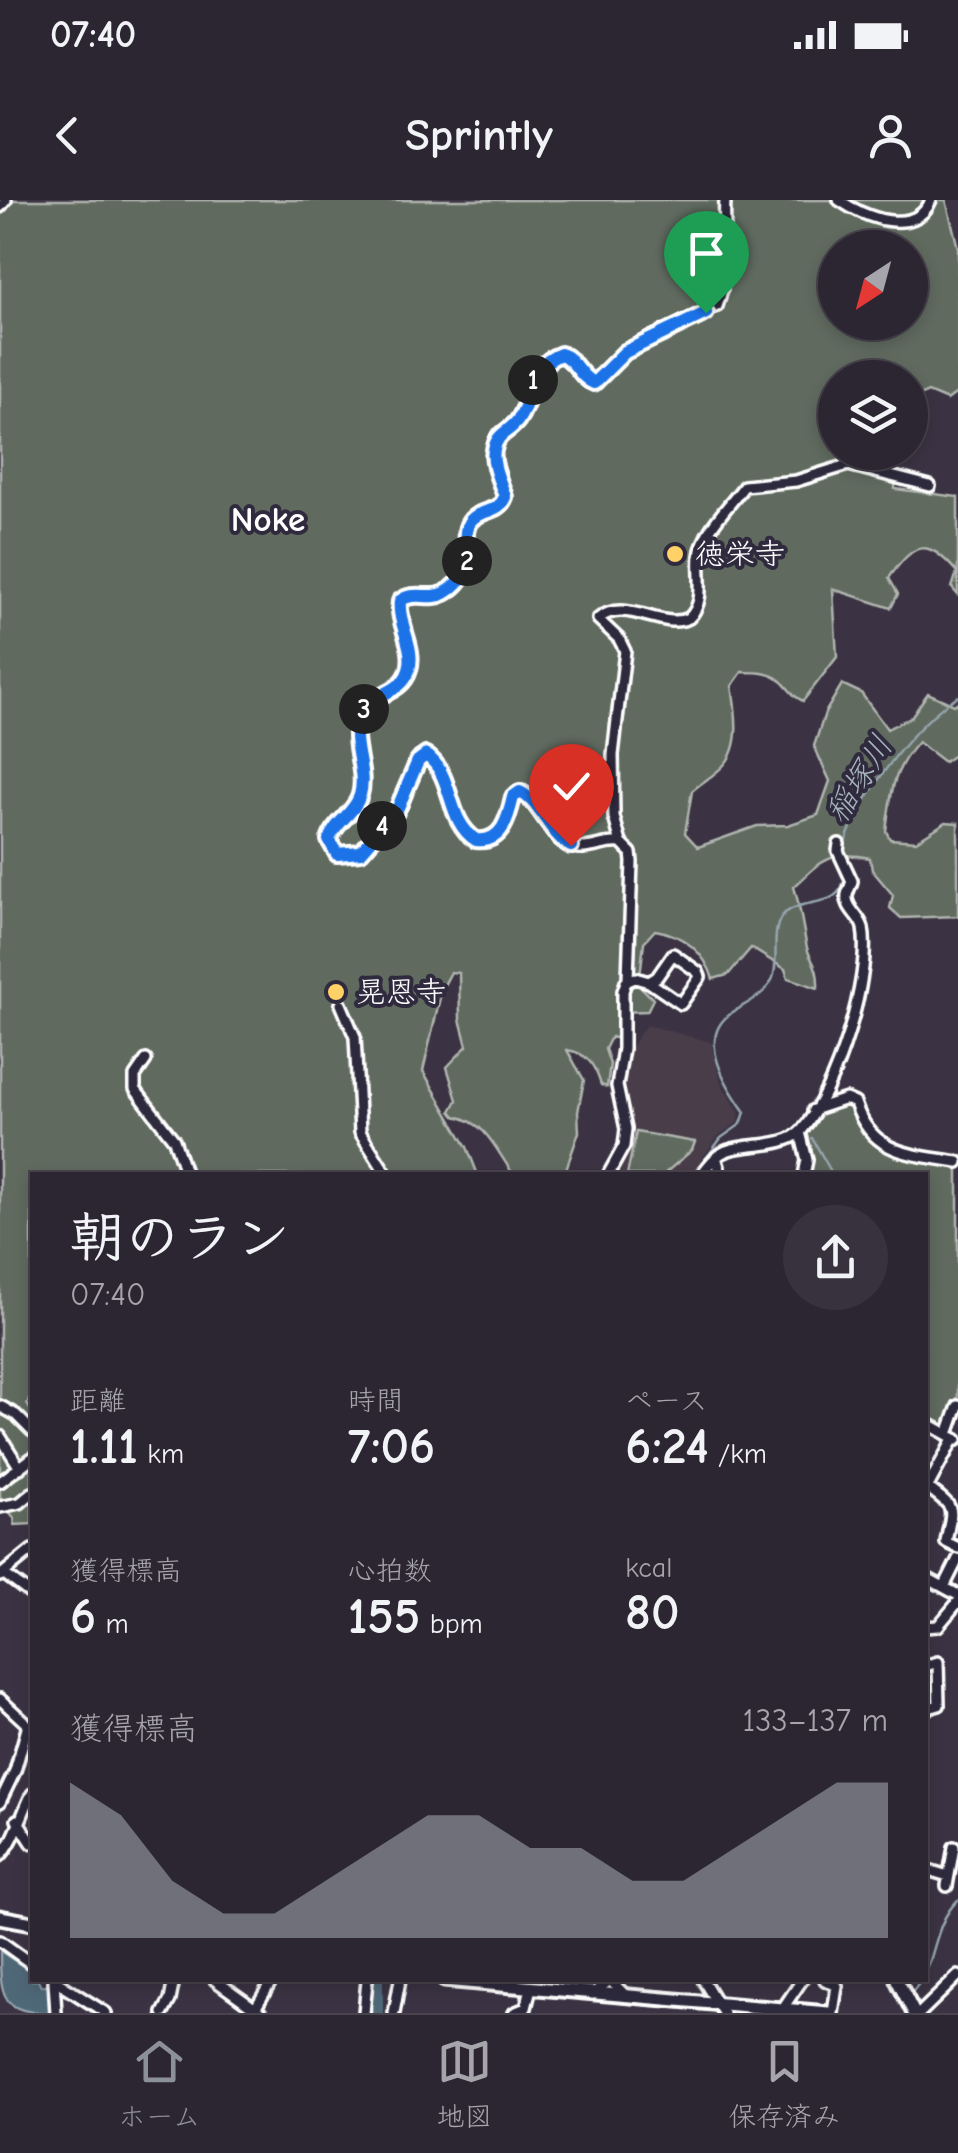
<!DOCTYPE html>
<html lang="ja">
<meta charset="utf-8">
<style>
:root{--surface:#2c2632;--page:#38323e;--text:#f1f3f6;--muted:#a6a5ac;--line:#48434d;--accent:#8c9099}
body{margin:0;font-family:"Comic Neue","Klee One",sans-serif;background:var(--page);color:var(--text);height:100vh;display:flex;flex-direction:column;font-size:38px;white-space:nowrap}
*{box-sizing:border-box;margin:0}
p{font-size:32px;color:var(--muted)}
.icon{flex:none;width:55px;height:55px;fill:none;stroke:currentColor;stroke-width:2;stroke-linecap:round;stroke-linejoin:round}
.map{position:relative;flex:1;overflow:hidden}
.panel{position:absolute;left:30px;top:972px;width:898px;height:810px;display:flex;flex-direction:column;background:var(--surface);border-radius:0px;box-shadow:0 5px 15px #0003,0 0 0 2px var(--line)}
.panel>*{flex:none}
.needle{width:65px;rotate:216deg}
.controls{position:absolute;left:818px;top:30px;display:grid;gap:20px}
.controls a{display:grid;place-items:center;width:110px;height:110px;border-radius:50%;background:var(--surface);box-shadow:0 5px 15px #0003,0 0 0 2px var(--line);font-size:50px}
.pin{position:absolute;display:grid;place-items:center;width:85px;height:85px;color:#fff;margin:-102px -42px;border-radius:50% 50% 50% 0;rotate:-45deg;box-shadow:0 0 10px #0007}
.pin .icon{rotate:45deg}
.km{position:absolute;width:50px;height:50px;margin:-25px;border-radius:50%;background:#222;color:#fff;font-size:28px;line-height:50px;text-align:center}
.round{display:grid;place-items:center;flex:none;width:105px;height:105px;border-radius:52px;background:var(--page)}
.summary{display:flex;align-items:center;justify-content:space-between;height:170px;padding:0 40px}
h1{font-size:55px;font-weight:800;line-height:75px}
.stats{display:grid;grid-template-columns:repeat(3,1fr);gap:15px;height:170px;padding:10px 40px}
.stats div{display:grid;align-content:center}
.stats b{font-size:50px;font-weight:800}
.stats small{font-size:28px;font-weight:400}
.stats p{font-size:28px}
.chart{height:280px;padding:20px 40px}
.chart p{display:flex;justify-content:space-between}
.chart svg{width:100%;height:180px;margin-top:10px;fill:var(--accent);opacity:.7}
.status{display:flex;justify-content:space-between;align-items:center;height:70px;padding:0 50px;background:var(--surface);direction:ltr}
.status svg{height:28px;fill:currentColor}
header{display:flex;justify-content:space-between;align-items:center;height:130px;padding:0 40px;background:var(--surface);font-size:45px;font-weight:800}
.tabs{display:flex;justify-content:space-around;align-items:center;height:140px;border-top:2px solid var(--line);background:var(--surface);font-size:28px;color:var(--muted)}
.tabs a{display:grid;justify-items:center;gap:5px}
.tabs .selected{color:var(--accent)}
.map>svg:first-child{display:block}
</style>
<div class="status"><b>07:40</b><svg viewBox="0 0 49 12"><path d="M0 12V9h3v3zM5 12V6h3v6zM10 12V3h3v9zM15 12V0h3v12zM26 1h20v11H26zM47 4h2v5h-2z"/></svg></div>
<header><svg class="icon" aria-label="back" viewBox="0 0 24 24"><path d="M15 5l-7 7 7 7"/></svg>Sprintly<svg class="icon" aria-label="person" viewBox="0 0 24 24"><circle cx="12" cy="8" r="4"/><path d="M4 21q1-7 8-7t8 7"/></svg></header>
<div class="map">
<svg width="958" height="1813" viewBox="0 0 958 1813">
<rect width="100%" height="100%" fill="#3b3343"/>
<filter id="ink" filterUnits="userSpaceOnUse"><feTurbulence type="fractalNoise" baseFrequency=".01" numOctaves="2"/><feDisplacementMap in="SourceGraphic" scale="20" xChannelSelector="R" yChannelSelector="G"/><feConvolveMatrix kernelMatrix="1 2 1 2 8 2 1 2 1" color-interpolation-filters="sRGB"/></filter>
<g filter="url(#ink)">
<!-- built -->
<path fill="#4a3e4a" d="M646,825L711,842L721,883L739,912V921L719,935L690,975H611L625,950L620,895L625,850L631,847Z"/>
<!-- green -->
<path fill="#616b5f" stroke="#b0b5af" stroke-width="2.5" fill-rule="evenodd" d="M0,0H946L958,48V192L947,200L928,192L910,200V178H835V252L897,253L895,289L958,297V395L952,388L957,372C926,337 915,342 889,378L898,394L891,408L833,389L837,457L803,501C792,496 792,492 784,484C774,472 757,472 742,472L732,486C736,511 742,545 724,565C715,575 702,582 692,591L685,633L698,647L757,626L788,625L818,615L830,581L814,546L825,513L842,484L861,493L887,529L911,517L928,493L954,505L958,502V552L944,562L918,542C892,571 891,593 886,631L890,639L916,641L946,622L958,623V716L901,718L890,708L893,695L872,670L870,658C830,650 821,661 794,687C800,706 802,723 806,743C809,762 819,762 818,788L788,778L785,769L751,748L728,775L713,779C705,752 682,734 655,730L644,742L639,785L653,799L647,811L620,812L618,839L611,837L605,849L610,864L607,887L601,885C595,866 588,853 567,850L584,880L578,912L579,932L564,975H514C496,951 487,922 455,916L451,911L457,900L447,867L467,846L460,819L459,773L451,772L442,789L423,871L467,947L478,975H32V1196L27,1204L32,1212V1324L15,1325L14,1318L0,1298ZM835,48H910V122H835Z
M840,906H852C863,954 915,961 958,968V1196L944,1232L925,1222V975H804C800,930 792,920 840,906Z
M636,932L695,942L692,950L663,975H627Z"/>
<!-- water -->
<path fill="#4f6878" stroke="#95a4ae" stroke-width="2.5" d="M0,1751L32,1772V1780H38L41,1786L50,1784L52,1813C2,1813 0,1798 0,1751Z"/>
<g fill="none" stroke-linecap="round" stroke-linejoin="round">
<!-- stream -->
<path stroke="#95a4ae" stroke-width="2.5" d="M842,653C855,603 914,523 958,496
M812,938L833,975
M694,975L721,938L741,924L745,912C727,887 696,839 730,814C744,804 764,797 772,780C781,761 768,728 785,713C806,696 841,711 845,675
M0,1494L20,1509L32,1526
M0,1611L18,1580L32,1541
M925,1775C936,1749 937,1720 958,1700
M913,1791L922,1780
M902,1802L907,1813"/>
<!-- river -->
<path stroke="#4f6878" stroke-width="14" d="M376,1780V1813"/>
<defs>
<path id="minor" d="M839,0C863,17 916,38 931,0
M0,7L6,0
M621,643C606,641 594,649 579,648C549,645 544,604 520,592L513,597C508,619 502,643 475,639C445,620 455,575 426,555L419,558L401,606L361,652L337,654L329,640C335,622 355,613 360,595C368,566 345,538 363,511C375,492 402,495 409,471C416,447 397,424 401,401C416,389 436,403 452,388C478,363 458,339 469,322C476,311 494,312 503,303L505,297L492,256L497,236L518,221L536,175L553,157L566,156L589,182L594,183L625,151L717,106C730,73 723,35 725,0
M628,779L632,662L631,653L621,643L614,617L613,555L625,451L619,439L598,419C625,396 661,431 689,418C706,402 698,377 700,356C703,330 729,307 744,286L796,281L848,265L930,286
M341,804L355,837L360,932L387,975
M146,860L135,876V889L174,940L186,975
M813,910L846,899L855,903C872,955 910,954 958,962
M800,932L807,960L804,975
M716,957L719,967L717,975
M608,975L624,946L626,929L617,886L623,849V791L626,782L635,778L649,782L681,804L700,777L698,772L673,754L657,777L649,782
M701,975C709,965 716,954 729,950C750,943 786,948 802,930C835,892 872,778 863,728C861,717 845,708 847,695C848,690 851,686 852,681L838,651L839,644
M0,1206L16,1215L32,1231
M925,1222L957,1240
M948,1234L958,1206
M0,1236L20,1268
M0,1282L32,1258
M927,1287C958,1310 952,1306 946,1342L958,1348
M925,1292L954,1238
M0,1307L20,1303L32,1293
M4,1374L32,1395
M0,1376L32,1350
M925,1377L958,1395
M944,1387L958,1359
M925,1427L938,1426L958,1402
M925,1466L938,1462L939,1505L925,1509
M0,1499L28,1525L15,1571L0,1602
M17,1620L32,1643
M0,1656C16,1640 21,1614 32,1594
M925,1669L948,1676
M947,1686L954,1647
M0,1741L32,1764
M54,1780L106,1813
M54,1780L56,1813
M215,1780L261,1813
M703,1780L723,1813
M825,1780L837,1786L833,1813
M592,1794L610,1780L625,1795
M783,1808L802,1780
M255,1809L272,1780
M163,1813L170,1800L174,1780
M364,1813L367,1780
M394,1813L400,1780
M514,1813L526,1808L531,1788
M920,1813L958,1776"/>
<path id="tertiary" d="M0,1717L32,1723
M444,1780L828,1813
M897,1780L914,1813"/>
</defs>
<!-- minor casing -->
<use href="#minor" stroke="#fff" stroke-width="16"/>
<!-- tertiary casing -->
<use href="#tertiary" stroke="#fff" stroke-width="19"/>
<!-- minor -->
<use href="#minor" stroke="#2f2a3d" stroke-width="9"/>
<!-- tertiary -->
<use href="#tertiary" stroke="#2f2a3d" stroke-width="11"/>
</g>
</g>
<g fill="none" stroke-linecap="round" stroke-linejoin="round" filter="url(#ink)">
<defs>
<path id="route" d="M571,646C548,633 542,603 520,592L513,597C508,619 502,643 476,640C445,620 455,575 426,555L418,561L396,612L361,652L337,654L329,640C335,622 355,613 360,595C368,567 345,537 363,510C375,492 402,494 409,470C416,447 397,424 400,401C414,390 430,401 445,393C481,373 458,341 469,323C478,308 498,315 505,297C501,283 491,264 494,250C497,232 509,233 518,220C534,197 529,165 561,154C576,160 580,178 594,183L625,152L706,113"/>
</defs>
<!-- route casing -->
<use href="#route" stroke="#fff" stroke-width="20"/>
<!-- route -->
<use href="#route" stroke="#1a73e8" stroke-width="12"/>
</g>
<!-- markers -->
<g fill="#ffd166" stroke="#2f2a3d" stroke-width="4">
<circle cx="675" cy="354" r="10"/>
<circle cx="336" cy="792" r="10"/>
</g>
<g text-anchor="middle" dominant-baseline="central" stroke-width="8" stroke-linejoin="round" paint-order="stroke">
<!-- poi labels -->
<g font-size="30" fill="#fff" stroke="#2f2a3d" text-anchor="start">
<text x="695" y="354">徳栄寺</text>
<text x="356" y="792">晃恩寺</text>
</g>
<!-- water labels -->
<g font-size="32" font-style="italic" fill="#a7b4bc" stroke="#2f2a3d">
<text transform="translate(859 579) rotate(-58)">稲塚川</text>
</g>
<!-- quarter labels -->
<g font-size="35" font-weight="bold" fill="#fff" stroke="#2f2a3d">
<text x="268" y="319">Noke</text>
</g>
</g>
</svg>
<div class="controls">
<a><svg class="needle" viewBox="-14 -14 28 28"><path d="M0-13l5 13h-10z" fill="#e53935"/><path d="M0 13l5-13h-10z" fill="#a6a5ac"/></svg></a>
<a><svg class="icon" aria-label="layers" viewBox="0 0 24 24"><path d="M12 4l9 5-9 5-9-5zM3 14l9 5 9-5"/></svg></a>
</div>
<div class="pin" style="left:706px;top:113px;background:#1e9e55"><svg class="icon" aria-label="arrive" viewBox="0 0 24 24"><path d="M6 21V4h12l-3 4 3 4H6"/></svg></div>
<div class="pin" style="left:571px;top:646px;background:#d93025"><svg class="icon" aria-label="check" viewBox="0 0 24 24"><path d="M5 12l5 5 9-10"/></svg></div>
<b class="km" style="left:533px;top:180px">1</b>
<b class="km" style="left:467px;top:361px">2</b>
<b class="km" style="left:364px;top:509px">3</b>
<b class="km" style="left:382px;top:626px">4</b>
<section class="panel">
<div class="summary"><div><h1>朝のラン</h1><p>07:40</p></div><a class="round"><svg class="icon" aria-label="share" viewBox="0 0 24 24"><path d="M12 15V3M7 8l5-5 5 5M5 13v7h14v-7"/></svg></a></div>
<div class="stats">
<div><p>距離</p><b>1.11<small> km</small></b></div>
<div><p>時間</p><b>7:06</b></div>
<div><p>ペース</p><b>6:24<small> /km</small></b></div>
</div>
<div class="stats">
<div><p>獲得標高</p><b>6<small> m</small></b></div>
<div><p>心拍数</p><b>155<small> bpm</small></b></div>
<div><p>kcal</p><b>80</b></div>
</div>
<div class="chart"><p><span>獲得標高</span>133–137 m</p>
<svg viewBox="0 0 160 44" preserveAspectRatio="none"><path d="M0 44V6L10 14L20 30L30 38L40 38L50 30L60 22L70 14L80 14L90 22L100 22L110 30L120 30L130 22L140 14L150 6L160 6V44z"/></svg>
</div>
</section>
</div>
<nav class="tabs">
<a class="selected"><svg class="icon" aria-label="home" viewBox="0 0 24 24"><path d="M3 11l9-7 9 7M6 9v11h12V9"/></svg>ホーム</a>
<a><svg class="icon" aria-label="map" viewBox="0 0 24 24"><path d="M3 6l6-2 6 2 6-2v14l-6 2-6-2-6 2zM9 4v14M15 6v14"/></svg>地図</a>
<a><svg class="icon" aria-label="saved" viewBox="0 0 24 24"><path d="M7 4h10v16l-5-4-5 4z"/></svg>保存済み</a>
</nav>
